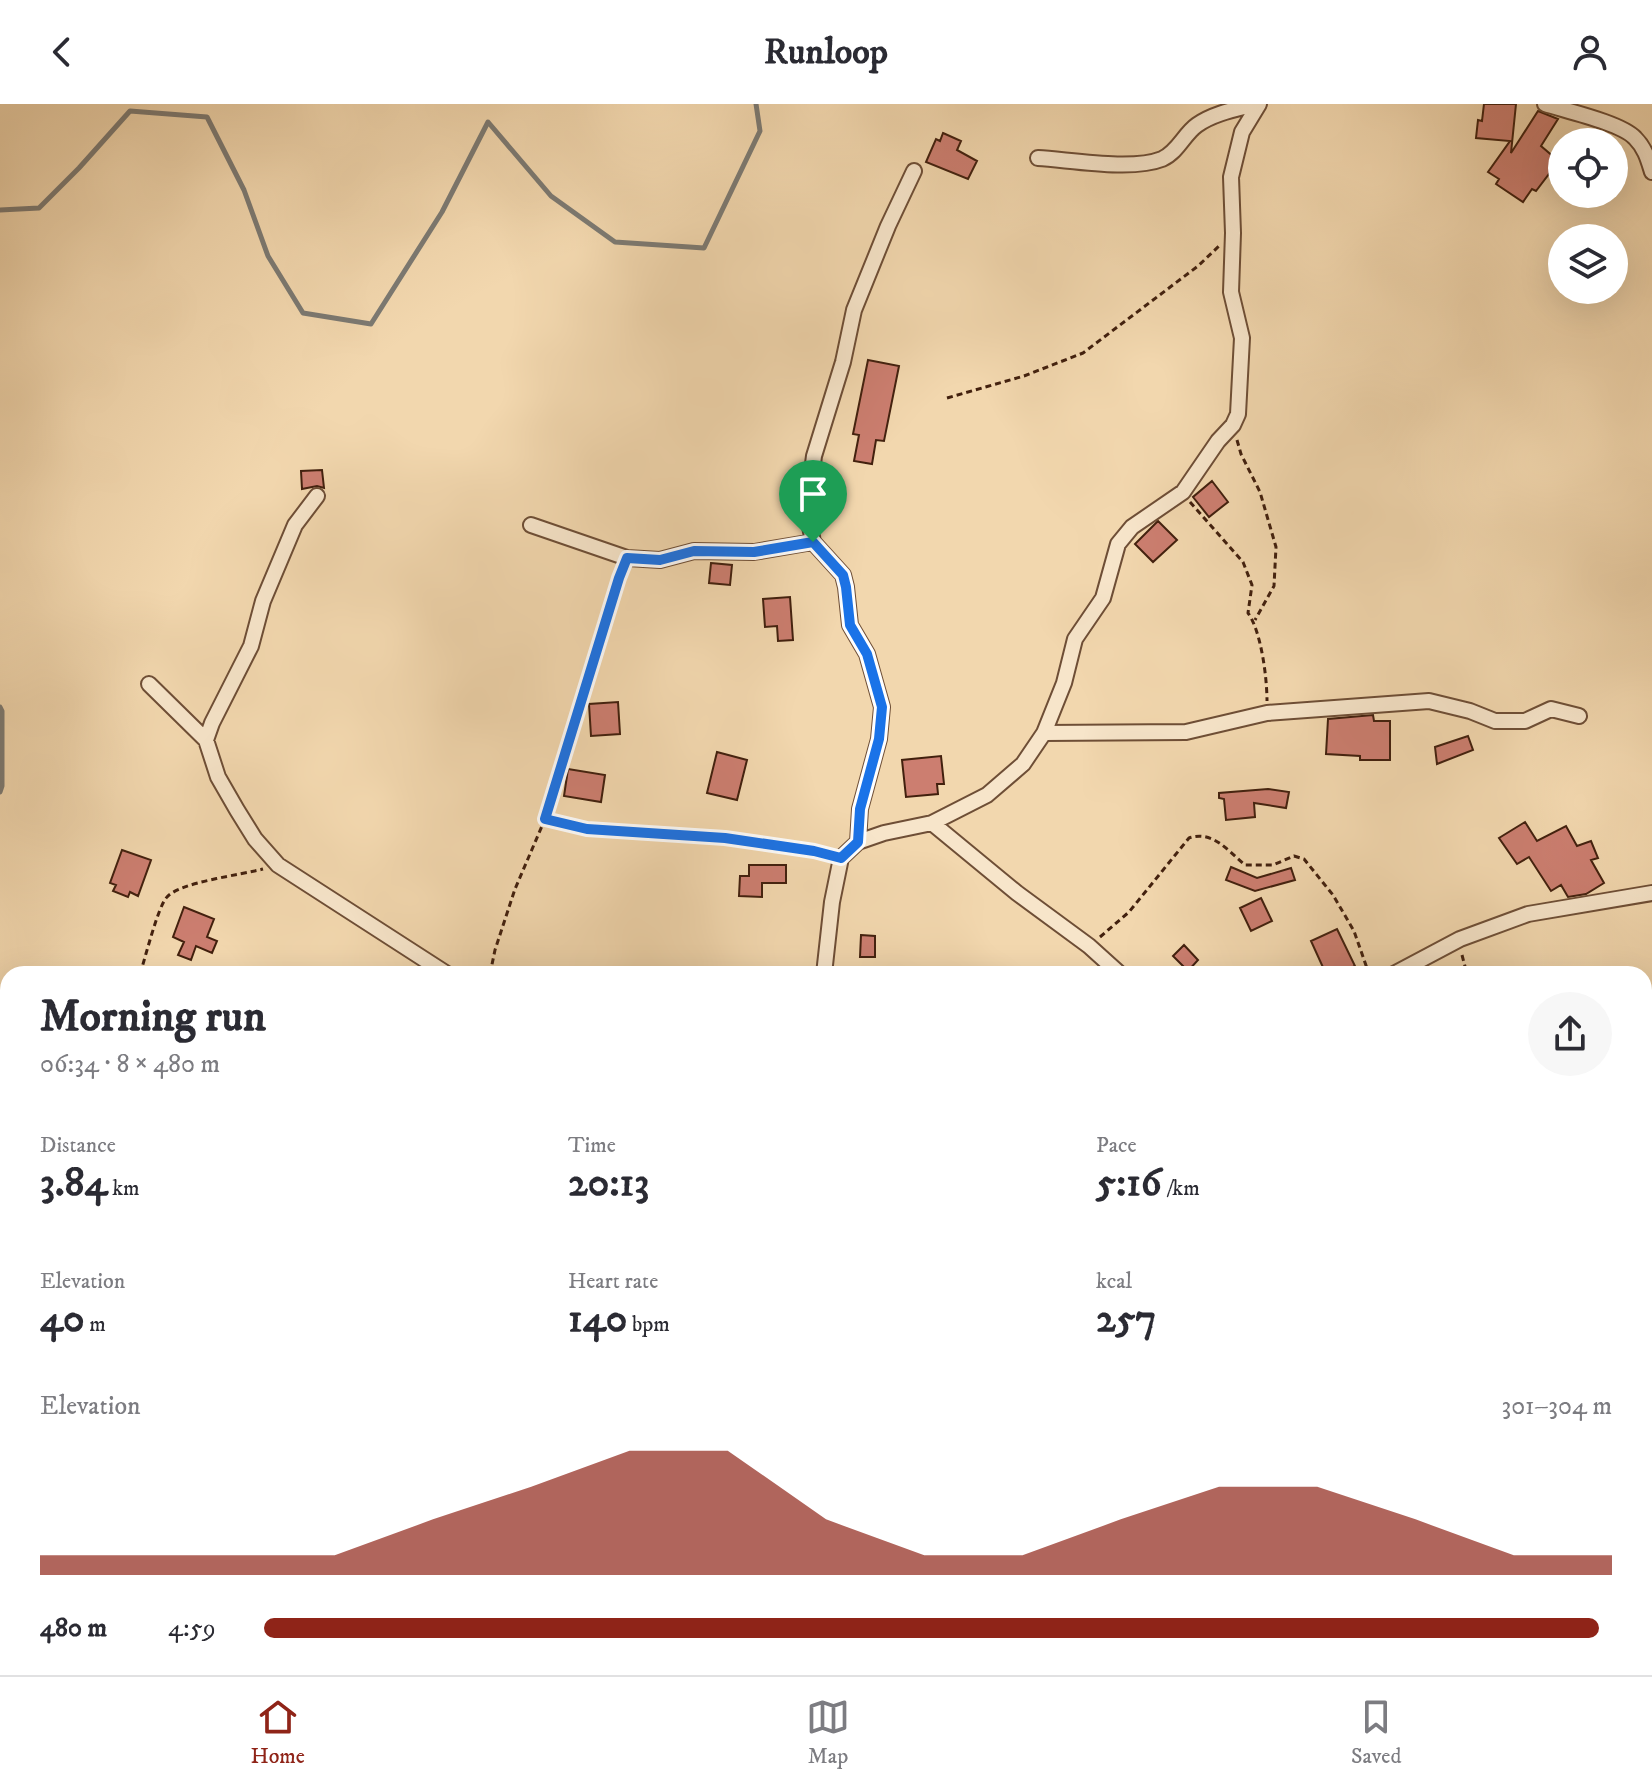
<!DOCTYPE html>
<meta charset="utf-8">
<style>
:root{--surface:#fff;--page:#f7f7f7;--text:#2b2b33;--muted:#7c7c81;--line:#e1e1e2;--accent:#8f2418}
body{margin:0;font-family:"IM FELL DW Pica",serif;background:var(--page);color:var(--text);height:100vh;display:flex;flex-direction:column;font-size:30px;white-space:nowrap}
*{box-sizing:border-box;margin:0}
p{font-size:26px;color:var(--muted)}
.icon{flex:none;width:44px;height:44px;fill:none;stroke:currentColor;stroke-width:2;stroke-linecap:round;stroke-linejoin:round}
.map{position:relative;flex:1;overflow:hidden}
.details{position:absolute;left:0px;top:862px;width:1652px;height:710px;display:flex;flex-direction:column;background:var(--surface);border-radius:24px 24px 0 0;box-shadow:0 8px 32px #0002}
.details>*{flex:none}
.controls{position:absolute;left:1548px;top:24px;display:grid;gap:16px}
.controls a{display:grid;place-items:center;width:80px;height:80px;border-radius:50%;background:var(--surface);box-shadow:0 8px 32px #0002;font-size:40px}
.pin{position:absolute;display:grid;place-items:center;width:68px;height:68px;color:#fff;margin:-82px -34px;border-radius:50% 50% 50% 0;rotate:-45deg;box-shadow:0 0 8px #0007}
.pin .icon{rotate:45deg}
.round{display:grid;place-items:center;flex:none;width:84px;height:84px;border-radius:42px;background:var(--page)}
.summary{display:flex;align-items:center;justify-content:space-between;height:136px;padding:0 40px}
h1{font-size:44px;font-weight:700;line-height:60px}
.metrics{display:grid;grid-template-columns:repeat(3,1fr);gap:12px;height:136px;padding:8px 40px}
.metrics div{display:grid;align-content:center}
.metrics b{font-size:40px;font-weight:700}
.metrics small{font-size:22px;font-weight:400}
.metrics p{font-size:22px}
.chart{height:224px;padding:16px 40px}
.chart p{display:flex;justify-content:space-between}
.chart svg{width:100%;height:144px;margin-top:8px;fill:var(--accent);opacity:.7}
ul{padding:0 40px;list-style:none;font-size:26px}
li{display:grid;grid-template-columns:128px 96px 1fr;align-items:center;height:60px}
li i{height:20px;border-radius:10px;background:var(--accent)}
header{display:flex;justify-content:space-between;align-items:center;height:104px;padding:0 40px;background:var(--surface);font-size:36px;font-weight:700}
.tab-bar{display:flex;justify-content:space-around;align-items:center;height:112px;border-top:2px solid var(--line);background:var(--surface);font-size:22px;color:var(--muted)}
.tab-bar a{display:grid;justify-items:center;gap:4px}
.tab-bar .on{color:var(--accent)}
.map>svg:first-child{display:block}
</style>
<header><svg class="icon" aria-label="back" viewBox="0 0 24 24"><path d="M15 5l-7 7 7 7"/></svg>Runloop<svg class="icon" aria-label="person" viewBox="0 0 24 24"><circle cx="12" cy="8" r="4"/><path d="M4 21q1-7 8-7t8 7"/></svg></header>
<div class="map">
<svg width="1652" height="1571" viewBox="0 0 1652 1571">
<rect width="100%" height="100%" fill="#f2d7ae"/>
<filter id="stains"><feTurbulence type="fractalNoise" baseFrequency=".0025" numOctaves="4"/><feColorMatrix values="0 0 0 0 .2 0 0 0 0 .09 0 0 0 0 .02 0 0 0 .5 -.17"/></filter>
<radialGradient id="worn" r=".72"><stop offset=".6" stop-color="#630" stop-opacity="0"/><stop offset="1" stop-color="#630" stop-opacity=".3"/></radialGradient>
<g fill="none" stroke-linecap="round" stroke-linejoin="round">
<!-- stream -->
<path stroke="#7c7a73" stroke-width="5" d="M0,106L39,104L79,64L130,7L207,13L244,86L268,152L303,209L371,220L442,108L488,18L551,92L615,138L704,144L760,27L756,0
M0,603L2,607V682L0,688"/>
</g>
<!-- building -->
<path fill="#cc7e70" stroke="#42200e" stroke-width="2" d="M1484,0H1516L1511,49L1538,7L1558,15L1541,42L1562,60V80L1549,70L1536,87L1532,85L1523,98L1496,80L1499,75L1488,68L1510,37L1476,34L1478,16L1482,17Z
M943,29L961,37L957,46L977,57L968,75L926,58L936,35L940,37Z
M868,256L899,262L884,337L876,336L872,360L854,357L859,331L853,330Z
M322,366L324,384L317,382L302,385L301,367Z
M1212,377L1228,398L1209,413L1193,393Z
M1158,417L1177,436L1153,458L1135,440Z
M711,459L732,461L730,481L709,479Z
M790,493L793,536L778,537L777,522L765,523L763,495Z
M618,598L620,630L591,632L589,600Z
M1373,611L1374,617H1390V656H1360V652L1326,650L1328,615Z
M1468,632L1473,646L1437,660L1435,643Z
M717,648L747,656L737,696L707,689Z
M941,652L944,680H937L938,690L906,693L902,656Z
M568,665L605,671L601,698L564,692Z
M1268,685L1289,688L1286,704L1254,699L1255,713L1226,716L1224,695L1219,694V689Z
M1525,718L1537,737L1566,722L1577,742L1591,737L1598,754L1591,756L1604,779L1586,790L1568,793L1561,781L1551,787L1529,753L1517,760L1499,734Z
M122,746L151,756L138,792L130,788L128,793L113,787L116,781L110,779Z
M749,761H786V779H762V793L739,792L740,772H749Z
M1231,763L1257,774L1291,764L1295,776L1255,787L1226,776Z
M1261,794L1272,817L1251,827L1240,804Z
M184,803L214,815L207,833L217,837L212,849L196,842L191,856L178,851L184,838L173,833Z
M1337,825L1355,862L1338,870H1326L1311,837Z
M861,831L875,832V853H860Z
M1184,841L1198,856L1188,867L1173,852Z"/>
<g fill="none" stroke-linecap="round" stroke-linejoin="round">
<defs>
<path id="service" d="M1234,1564L1239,1571"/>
<path id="minor" d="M1545,0C1567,7 1621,19 1635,34C1645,44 1648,55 1652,68
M1038,54C1071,56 1132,67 1162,55C1178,48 1184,30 1197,21C1214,9 1237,5 1256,0
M317,392L295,421L263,497L251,542L212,619L206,636L218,673L237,706L255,735L278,761L447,870
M531,421L627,454L660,456L694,447L754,448L813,438
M149,580L206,636
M1044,629L1186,628L1267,609L1429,597L1470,607L1495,617H1525L1551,605L1579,612
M932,719L1017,789L1089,842L1120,870
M858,738L860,705L879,635L882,603L867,550L850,521L846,483L843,471L813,438L807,407L814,352L843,258L854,206L888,122L914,67
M824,870L832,798L841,754L858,738L884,729L932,719L987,691L1023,660L1044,629L1064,579L1075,535L1103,494L1118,440L1132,423L1183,388L1218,337L1233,321L1238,310L1242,234L1231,188L1233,129L1231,73L1242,28L1259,0
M1394,870L1460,835L1528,810L1652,789
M1644,1297L1652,1302
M1104,1564L1110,1571
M625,1571L628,1564
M956,1571L960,1564"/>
</defs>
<!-- service casing -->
<use href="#service" stroke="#6e4e36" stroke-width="11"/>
<!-- minor casing -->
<use href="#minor" stroke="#6e4e36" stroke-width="18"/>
<!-- path -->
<path stroke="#42200e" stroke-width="3" stroke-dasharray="6 4" stroke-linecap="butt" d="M947,294L1024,272L1083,249L1198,162L1219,142
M1237,336L1241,350L1260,388L1276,443L1274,482L1255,516
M1190,398L1243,458L1252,481L1248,509C1261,527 1267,573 1267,597
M545,715L587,725L725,734L814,747L826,750
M1100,833L1129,808L1189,734C1213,726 1228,747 1245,761H1273L1294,752L1304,755L1333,791L1354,827L1369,870
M1462,851L1467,870
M140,870C145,855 158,802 167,793C180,778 241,771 263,765
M490,870L495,846L515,785L545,715L622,467
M852,870L856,868L873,870
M1644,1068L1652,1074
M1644,1156L1652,1170
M1644,1230L1652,1223
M1644,1263L1652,1255
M0,1337L8,1333
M1644,1337L1652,1323
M1644,1563L1652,1571
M536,1564L541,1571
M766,1564L768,1571"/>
<!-- service -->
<use href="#service" stroke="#f7e5ca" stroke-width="7"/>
<!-- minor -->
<use href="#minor" stroke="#f7e5ca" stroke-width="14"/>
</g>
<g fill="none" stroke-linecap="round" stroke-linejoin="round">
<defs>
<path id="route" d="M813,438L843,471L846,483L850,521L867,550L882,603L879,635L860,705L858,738L841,754L814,747L725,734L587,725L545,715L619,474L627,454L660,456L694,447L754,448Z"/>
</defs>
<!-- route casing -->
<use href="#route" stroke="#fff" stroke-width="16"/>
<!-- route -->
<use href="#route" stroke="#1a73e8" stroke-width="10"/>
</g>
<rect width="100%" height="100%" filter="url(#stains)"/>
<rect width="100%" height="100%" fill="url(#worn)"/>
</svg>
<div class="controls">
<a><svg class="icon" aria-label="locate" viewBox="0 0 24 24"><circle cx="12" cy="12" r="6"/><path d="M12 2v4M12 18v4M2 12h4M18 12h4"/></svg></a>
<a><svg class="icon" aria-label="layers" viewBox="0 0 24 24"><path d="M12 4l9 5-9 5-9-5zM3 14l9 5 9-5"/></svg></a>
</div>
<div class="pin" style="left:813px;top:438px;background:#1e9e55"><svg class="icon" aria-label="arrive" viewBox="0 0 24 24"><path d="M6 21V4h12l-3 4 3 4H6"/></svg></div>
<section class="details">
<div class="summary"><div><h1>Morning run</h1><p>06:34 · 8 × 480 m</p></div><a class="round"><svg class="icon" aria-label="share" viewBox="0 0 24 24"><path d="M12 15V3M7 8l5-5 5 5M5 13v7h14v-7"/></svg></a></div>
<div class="metrics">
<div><p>Distance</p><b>3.84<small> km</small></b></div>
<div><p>Time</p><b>20:13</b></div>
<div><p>Pace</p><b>5:16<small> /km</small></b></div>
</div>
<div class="metrics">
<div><p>Elevation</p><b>40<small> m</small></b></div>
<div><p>Heart rate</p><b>140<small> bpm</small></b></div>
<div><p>kcal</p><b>257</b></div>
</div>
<div class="chart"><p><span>Elevation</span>301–304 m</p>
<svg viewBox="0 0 160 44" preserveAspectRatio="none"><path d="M0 44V38L10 38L20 38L30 38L40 27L50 17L60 6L70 6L80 27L90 38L100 38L110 27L120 17L130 17L140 27L150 38L160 38V44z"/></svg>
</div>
<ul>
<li><b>480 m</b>4:59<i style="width:99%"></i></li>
</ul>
</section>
</div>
<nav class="tab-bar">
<a class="on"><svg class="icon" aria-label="home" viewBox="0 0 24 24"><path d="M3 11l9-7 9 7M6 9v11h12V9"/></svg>Home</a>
<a><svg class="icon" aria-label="map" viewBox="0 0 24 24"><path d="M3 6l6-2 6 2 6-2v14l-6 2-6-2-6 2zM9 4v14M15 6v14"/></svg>Map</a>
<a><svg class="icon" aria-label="saved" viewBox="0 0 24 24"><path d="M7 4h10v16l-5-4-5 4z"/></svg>Saved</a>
</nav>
